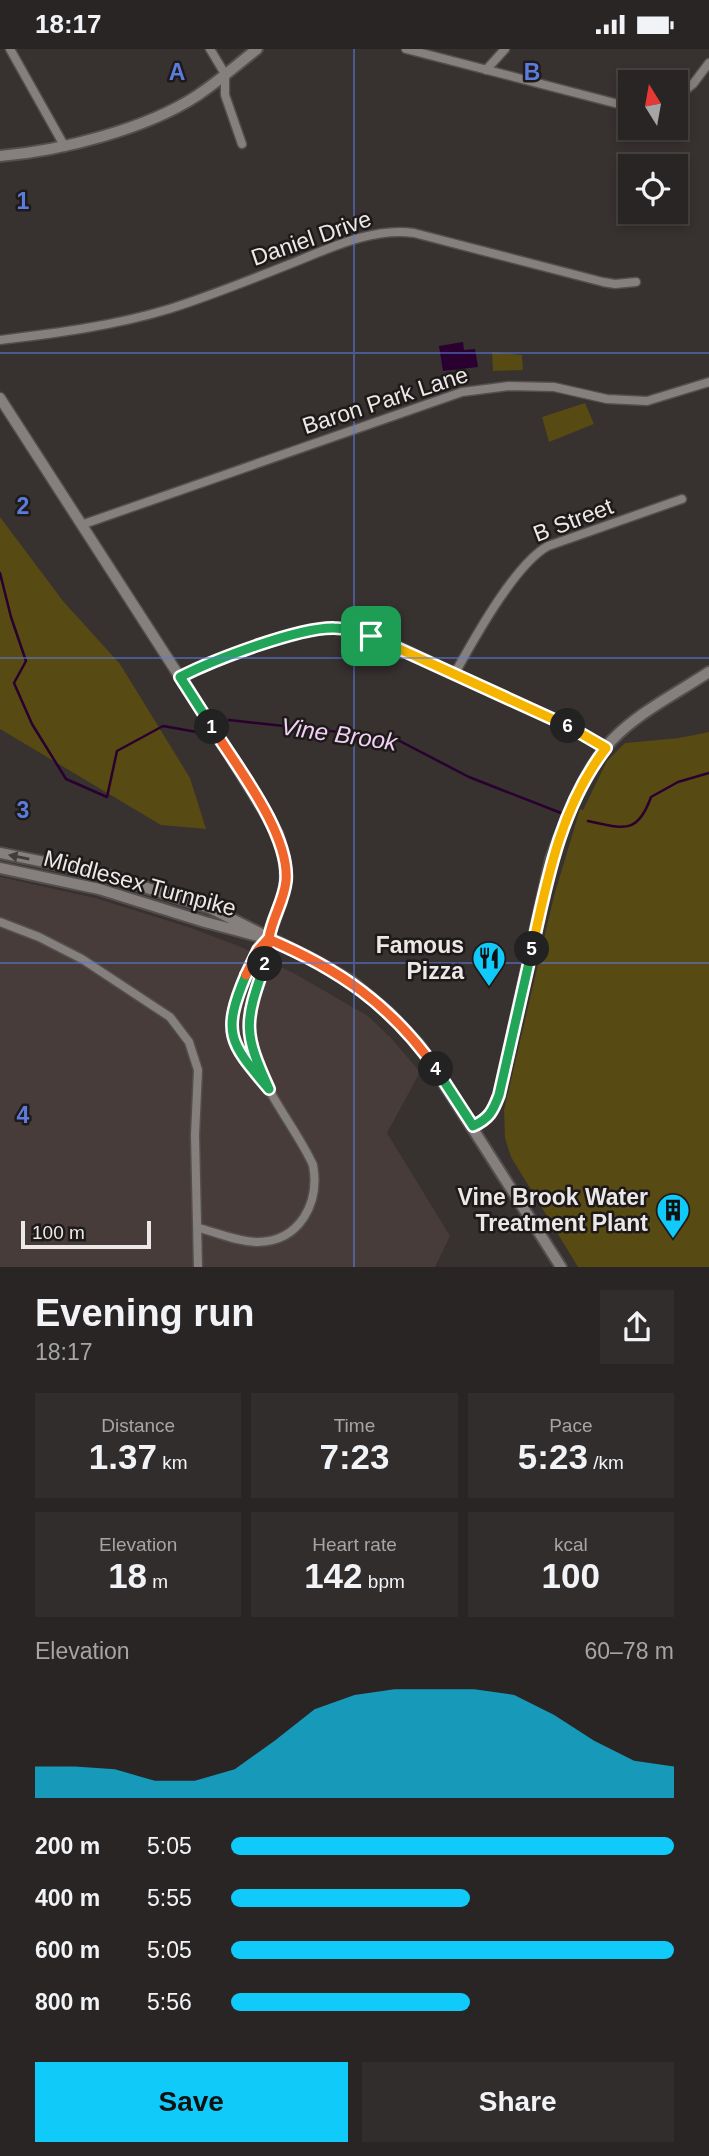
<!DOCTYPE html>
<meta charset="utf-8">
<style>
:root{--surface:#292524;--page:#312d2c;--text:#f1f3f6;--muted:#a5a5a6;--line:#454241;--accent:#10cafa}
body{margin:0;font-family:Helvetica,sans-serif;background:var(--page);color:var(--text);height:100vh;display:flex;flex-direction:column;font-size:26px;white-space:nowrap}
*{box-sizing:border-box;margin:0}
p{font-size:23px;color:var(--muted)}
.icon{flex:none;width:38px;height:38px;fill:none;stroke:currentColor;stroke-width:2;stroke-linecap:round;stroke-linejoin:round}
.map{position:relative;height:1218px;overflow:hidden}
.panel{display:flex;flex-direction:column;background:var(--surface);flex:1}
.panel>*{flex:none}
.needle{width:46px;rotate:349deg}
.tools{position:absolute;left:618px;top:21px;display:grid;gap:14px}
.tools a{display:grid;place-items:center;width:70px;height:70px;border-radius:0px;background:var(--surface);box-shadow:0 4px 10px #0003,0 0 0 2px var(--line);font-size:35px}
.scale{position:absolute;left:21px;bottom:18px;width:130px;box-sizing:border-box;padding-left:7px;border:4px solid #ebe8e7;border-top:0;font-size:19px;line-height:24px;white-space:nowrap;color:#ebe8e7;-webkit-text-stroke:5px #1d1a19;paint-order:stroke}
.pin{position:absolute;display:grid;place-items:center;width:60px;height:60px;color:#fff;margin:-30px;border-radius:14px;box-shadow:0 4px 10px #0006}
.km{position:absolute;width:35px;height:35px;margin:-18px;border-radius:50%;background:#222;color:#fff;font-size:19px;line-height:35px;text-align:center}
.round{display:grid;place-items:center;flex:none;width:74px;height:74px;border-radius:0px;background:var(--page)}
.overview{display:flex;align-items:center;justify-content:space-between;height:119px;padding:0 35px}
h1{font-size:38px;font-weight:600;line-height:52px}
.figures{display:grid;grid-template-columns:repeat(3,1fr);gap:10px;height:119px;padding:7px 35px}
.figures div{display:grid;align-content:center;border-radius:0px;background:var(--page);text-align:center}
.figures b{font-size:35px;font-weight:600}
.figures small{font-size:19px;font-weight:400}
.figures p{font-size:19px}
.chart{height:196px;padding:14px 35px}
.chart p{display:flex;justify-content:space-between}
.chart svg{width:100%;height:126px;margin-top:7px;fill:var(--accent);opacity:.7}
.action{display:flex;gap:14px;margin-top:auto;padding:14px 35px}
.action a{flex:1;height:80px;border-radius:0px;background:var(--accent);color:#111;font-size:28px;font-weight:600;line-height:80px;text-align:center}
.action a+a{background:var(--page);color:var(--text)}
ul{padding:0 35px;list-style:none;font-size:23px}
li{display:grid;grid-template-columns:112px 84px 1fr;align-items:center;height:52px}
li i{height:18px;border-radius:9px;background:var(--accent)}
.status{display:flex;justify-content:space-between;align-items:center;height:49px;padding:0 35px;background:var(--surface);direction:ltr}
.status svg{height:19px;fill:currentColor}
.map>svg:first-child{display:block}
</style>
<div class="status"><b>18:17</b><svg viewBox="0 0 49 12"><path d="M0 12V9h3v3zM5 12V6h3v6zM10 12V3h3v9zM15 12V0h3v12zM26 1h20v11H26zM47 4h2v5h-2z"/></svg></div>
<div class="map">
<svg width="709" height="1218" viewBox="0 0 709 1218">
<rect width="100%" height="100%" fill="#373130"/>
<!-- built -->
<path fill="#483c3a" d="M0,828L95,849L188,878L241,898L295,925L368,967L391,989L420,1023L387,1084L450,1187L435,1218H0Z"/>
<!-- green -->
<path fill="#574a12" d="M492,303L522,306L523,321L493,322Z
M585,354L594,375L549,393L542,368Z
M0,468L63,552L120,615L190,729L206,780L161,776L0,680Z
M709,683V1218H578L511,1108L505,1089L504,1061L554,847L580,760L583,761L607,712L625,694L679,689Z"/>
<!-- water -->
<path fill="#29002f" d="M463,293L464,301L475,300L478,318L443,322L439,297Z"/>
<g fill="none" stroke-linecap="round" stroke-linejoin="round">
<!-- stream -->
<path stroke="#29002f" stroke-width="2.5" d="M0,524L11,568L26,612L14,634L32,675L66,730L107,748L117,702L163,677L197,683
M229,671L394,689L469,728L561,764
M588,772C623,779 637,787 651,748L678,733L709,724"/>
<defs>
<path id="minor" d="M10,0L65,98
M210,0L225,25V46L242,95
M406,0L630,58
M486,21L505,0
M676,49L693,35L709,14
M0,291C57,284 113,277 169,260C210,247 250,231 290,215C328,200 372,178 414,184L603,233L615,235L636,233
M81,476L462,343L509,337L554,338L607,350L647,352L709,333
M455,624C474,590 515,515 548,497L682,450
M180,628C215,610 253,598 291,588C304,584 318,578 332,578C370,578 418,607 452,623C504,647 557,669 606,699
M0,873L39,888L82,910L170,968L189,993L198,1021L195,1086L198,1218
M263,1032C253,1021 241,1010 235,997C222,967 247,911 268,890
M199,1179C218,1184 238,1193 258,1193C300,1192 320,1154 313,1116C293,1072 247,1024 248,973C249,944 271,919 268,890"/>
<path id="tertiary" d="M0,349L212,678L278,785L285,810V834L281,855L268,890"/>
<path id="secondary" d="M0,107C60,102 147,80 198,46C219,32 238,15 257,0
M0,804L103,825L210,859L316,912L351,932L388,963L420,997L561,1218
M0,819L99,840L205,873L258,887
M473,1077C489,1070 493,1062 499,1046L551,810C566,771 583,722 612,691C639,663 677,644 709,623"/>
</defs>
<!-- minor casing -->
<use href="#minor" stroke="#534f4e" stroke-width="11"/>
<!-- tertiary casing -->
<use href="#tertiary" stroke="#534f4e" stroke-width="13"/>
<!-- secondary casing -->
<use href="#secondary" stroke="#534f4e" stroke-width="14"/>
<!-- minor -->
<use href="#minor" stroke="#857f7d" stroke-width="8"/>
<!-- tertiary -->
<use href="#tertiary" stroke="#857f7d" stroke-width="10"/>
<!-- secondary -->
<use href="#secondary" stroke="#857f7d" stroke-width="10"/>
</g>
<!-- one-way arrows -->
<defs><path id="oneway-solid" d="M-6-.8H1V-3.2L6.5 0L1 3.2V.8H-6Z" transform="scale(1.75)"/></defs>
<use fill="#413d3c" href="#oneway-solid" transform="translate(19 808) rotate(-169)"/>
<g fill="none" stroke-linecap="round" stroke-linejoin="round">
<defs>
<path id="split-1" d="M212,678L180,628C213,611 299,578 334,579C347,579 359,583 371,587"/>
<path id="split-2" d="M212,678C237,718 290,785 286,832C284,852 272,869 269,889C267,898 269,906 265,915"/>
<path id="split-3" d="M246,926C221,985 230,994 269,1040C243,983 244,974 265,915"/>
<path id="split-4" d="M246,926L258,901L268,890C339,920 391,956 436,1020"/>
<path id="split-5" d="M436,1020L473,1077C489,1070 493,1062 499,1046L532,900"/>
<path id="split-6" d="M532,900C547,830 561,757 606,699L568,677"/>
<path id="split-7" d="M371,587L568,677"/>
</defs>
<!-- split-1 casing -->
<use href="#split-1" stroke="#fff" stroke-width="14"/>
<!-- split-2 casing -->
<use href="#split-2" stroke="#fff" stroke-width="14"/>
<!-- split-3 casing -->
<use href="#split-3" stroke="#fff" stroke-width="14"/>
<!-- split-4 casing -->
<use href="#split-4" stroke="#fff" stroke-width="14"/>
<!-- split-5 casing -->
<use href="#split-5" stroke="#fff" stroke-width="14"/>
<!-- split-6 casing -->
<use href="#split-6" stroke="#fff" stroke-width="14"/>
<!-- split-7 casing -->
<use href="#split-7" stroke="#fff" stroke-width="14"/>
<!-- split-1 -->
<use href="#split-1" stroke="#22a559" stroke-width="9"/>
<!-- split-2 -->
<use href="#split-2" stroke="#f0652b" stroke-width="9"/>
<!-- split-3 -->
<use href="#split-3" stroke="#22a559" stroke-width="9"/>
<!-- split-4 -->
<use href="#split-4" stroke="#f0652b" stroke-width="9"/>
<!-- split-5 -->
<use href="#split-5" stroke="#22a559" stroke-width="9"/>
<!-- split-6 -->
<use href="#split-6" stroke="#f5b400" stroke-width="9"/>
<!-- split-7 -->
<use href="#split-7" stroke="#f5b400" stroke-width="9"/>
</g>
<!-- grid -->
<path fill="none" stroke="#5b7cdc" stroke-width="2" stroke-opacity="0.55" d="M354,0V1218M0,304H709M0,609H709M0,914H709"/>
<!-- icons -->
<defs>
<symbol id="restaurant-pin" viewBox="-11 -11 22 30"><path d="M0 17L-7.5 6A9.5 9.5 0 1 1 7.5 6Z" fill="#10cafa" stroke="#1d1a19"/><path d="M-5-6h1v4h1v-4h1v4h1v-4h1v5L-1.5 .5V6h-2V.5L-5-1ZM5-6V6H3V1.5H1.5Q1.5-4 5-6Z" fill="#111"/></symbol>
<symbol id="building-pin" viewBox="-11 -11 22 30"><path d="M0 17L-7.5 6A9.5 9.5 0 1 1 7.5 6Z" fill="#10cafa" stroke="#1d1a19"/><path d="M-4-6H4V6H1V3H-1V6H-4ZM-2.5-4.3h1.7v1.8h-1.7ZM.8-4.3h1.7v1.8H.8ZM-2.5-1h1.7V.8h-1.7ZM.8-1h1.7V.8H.8Z" fill="#111"/></symbol>
</defs>
<g fill-rule="evenodd">
<use href="#restaurant-pin" x="470" y="890" width="38" height="52"/>
<use href="#building-pin" x="654" y="1142" width="38" height="52"/>
</g>
<g text-anchor="middle" dominant-baseline="central" stroke-width="5" stroke-linejoin="round" paint-order="stroke">
<!-- street labels -->
<g font-size="23" fill="#ebe8e7" stroke="#1d1a19">
<text transform="translate(311 189) rotate(-19)">Daniel Drive</text>
<text transform="translate(385 351) rotate(-18)">Baron Park Lane</text>
<text transform="translate(573 471) rotate(-21)">B Street</text>
<text transform="translate(140 834) rotate(15)">Middlesex Turnpike</text>
</g>
<!-- poi labels -->
<g font-size="23" font-weight="bold" fill="#ebe8e7" stroke="#1d1a19" text-anchor="end">
<text x="464" y="896">Famous<tspan x="464" dy="26">Pizza</tspan></text>
<text x="648" y="1148">Vine Brook Water<tspan x="648" dy="26">Treatment Plant</tspan></text>
</g>
<!-- water labels -->
<g font-size="24" font-style="italic" fill="#f2d0f6" stroke="#1d1a19">
<text transform="translate(339 685) rotate(8)">Vine Brook</text>
</g>
</g>
<g font-size="23" text-anchor="middle" font-weight="bold" fill="#5b7cdc" stroke="#1d1a19" stroke-width="5" stroke-linejoin="round" paint-order="stroke">
<text x="177" y="31">A</text>
<text x="532" y="31">B</text>
<text x="23" y="160">1</text>
<text x="23" y="465">2</text>
<text x="23" y="769">3</text>
<text x="23" y="1074">4</text>
</g>
</svg>
<div class="tools">
<a><svg class="needle" viewBox="-14 -14 28 28"><path d="M0-13l5 13h-10z" fill="#e53935"/><path d="M0 13l5-13h-10z" fill="#a5a5a6"/></svg></a>
<a><svg class="icon" aria-label="locate" viewBox="0 0 24 24"><circle cx="12" cy="12" r="6"/><path d="M12 2v4M12 18v4M2 12h4M18 12h4"/></svg></a>
</div>
<div class="scale">100 m</div>
<div class="pin" style="left:371px;top:587px;background:#1e9e55"><svg class="icon" aria-label="arrive" viewBox="0 0 24 24"><path d="M6 21V4h12l-3 4 3 4H6"/></svg></div>
<b class="km" style="left:212px;top:678px">1</b>
<b class="km" style="left:265px;top:915px">2</b>
<b class="km" style="left:436px;top:1020px">4</b>
<b class="km" style="left:532px;top:900px">5</b>
<b class="km" style="left:568px;top:677px">6</b>
</div>
<section class="panel">
<div class="overview"><div><h1>Evening run</h1><p>18:17</p></div><a class="round"><svg class="icon" aria-label="share" viewBox="0 0 24 24"><path d="M12 15V3M7 8l5-5 5 5M5 13v7h14v-7"/></svg></a></div>
<div class="figures">
<div><p>Distance</p><b>1.37<small> km</small></b></div>
<div><p>Time</p><b>7:23</b></div>
<div><p>Pace</p><b>5:23<small> /km</small></b></div>
</div>
<div class="figures">
<div><p>Elevation</p><b>18<small> m</small></b></div>
<div><p>Heart rate</p><b>142<small> bpm</small></b></div>
<div><p>kcal</p><b>100</b></div>
</div>
<div class="chart"><p><span>Elevation</span>60–78 m</p>
<svg viewBox="0 0 160 44" preserveAspectRatio="none"><path d="M0 44V33L10 33L20 34L30 38L40 38L50 34L60 24L70 13L80 8L90 6L100 6L110 6L120 8L130 15L140 24L150 31L160 33V44z"/></svg>
</div>
<ul>
<li><b>200 m</b>5:05<i style="width:100%"></i></li>
<li><b>400 m</b>5:55<i style="width:54%"></i></li>
<li><b>600 m</b>5:05<i style="width:100%"></i></li>
<li><b>800 m</b>5:56<i style="width:54%"></i></li>
</ul>
<div class="action"><a>Save</a><a>Share</a></div>
</section>
